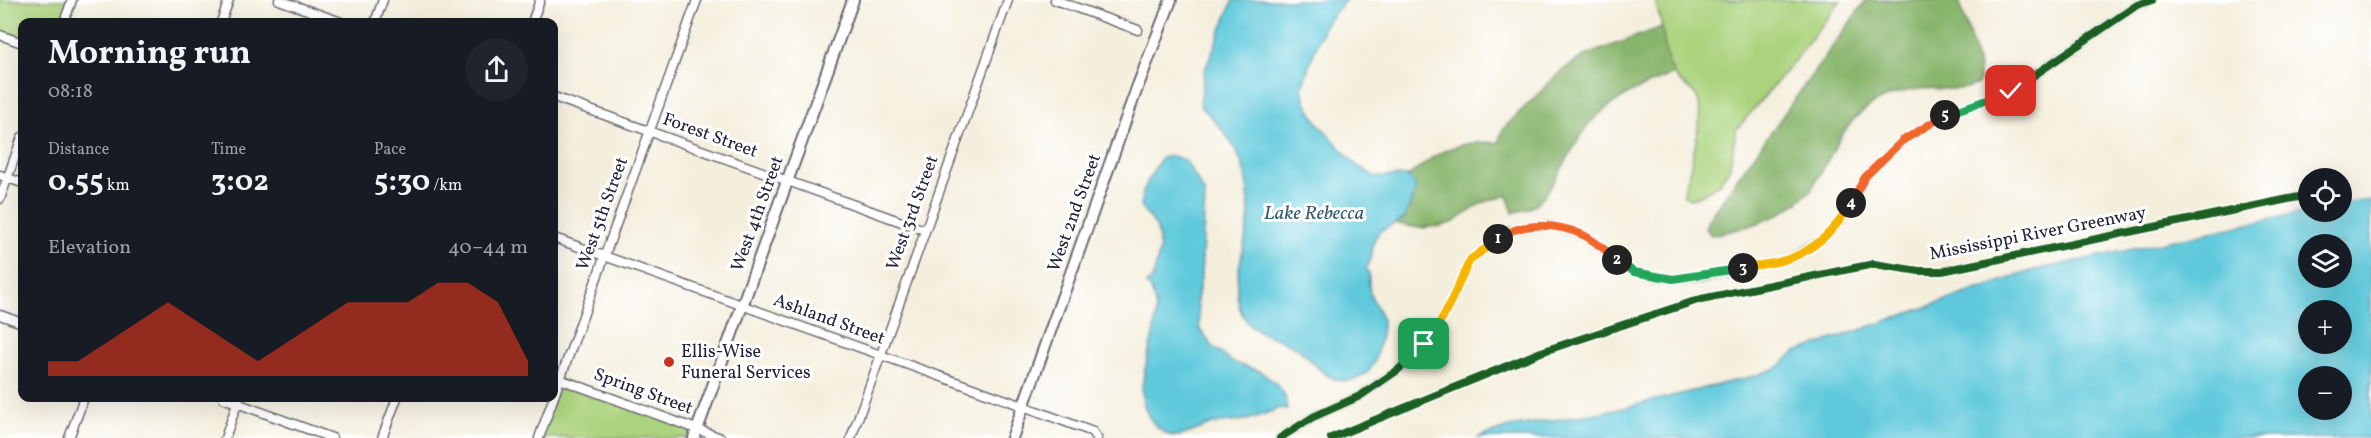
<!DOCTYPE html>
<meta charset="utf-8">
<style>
:root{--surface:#171b24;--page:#20242c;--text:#f1f3f6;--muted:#9ea1a6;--accent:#c8321e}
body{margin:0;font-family:Vollkorn,serif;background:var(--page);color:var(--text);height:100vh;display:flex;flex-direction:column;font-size:22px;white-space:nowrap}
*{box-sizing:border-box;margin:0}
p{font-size:20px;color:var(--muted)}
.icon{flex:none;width:33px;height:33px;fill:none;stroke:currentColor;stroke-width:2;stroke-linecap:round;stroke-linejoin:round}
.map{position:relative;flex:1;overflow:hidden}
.drawer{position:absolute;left:18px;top:18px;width:540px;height:384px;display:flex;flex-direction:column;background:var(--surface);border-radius:12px;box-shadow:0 6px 24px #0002}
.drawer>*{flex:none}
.tools{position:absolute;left:2298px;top:168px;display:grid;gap:12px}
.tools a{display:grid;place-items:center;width:54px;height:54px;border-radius:50%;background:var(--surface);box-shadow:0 6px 24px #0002;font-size:30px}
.pin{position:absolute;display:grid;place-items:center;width:51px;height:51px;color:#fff;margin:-26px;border-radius:12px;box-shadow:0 3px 9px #0006}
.km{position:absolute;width:30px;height:30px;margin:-15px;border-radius:50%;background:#222;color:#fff;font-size:16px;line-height:30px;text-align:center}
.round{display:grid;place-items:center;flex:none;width:63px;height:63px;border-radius:32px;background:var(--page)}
.headline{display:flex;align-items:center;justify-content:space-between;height:102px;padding:0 30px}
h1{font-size:33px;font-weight:700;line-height:45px}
.metrics{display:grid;grid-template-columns:repeat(3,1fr);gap:9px;height:102px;padding:6px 30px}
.metrics div{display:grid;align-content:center}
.metrics b{font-size:30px;font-weight:700}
.metrics small{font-size:16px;font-weight:400}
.metrics p{font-size:16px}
.chart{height:168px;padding:12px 30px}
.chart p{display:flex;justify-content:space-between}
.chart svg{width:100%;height:108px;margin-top:6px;fill:var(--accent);opacity:.7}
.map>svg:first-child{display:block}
</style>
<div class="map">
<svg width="2371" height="438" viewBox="0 0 2371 438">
<rect width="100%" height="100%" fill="#fff"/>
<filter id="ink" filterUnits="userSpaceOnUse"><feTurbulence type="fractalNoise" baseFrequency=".0167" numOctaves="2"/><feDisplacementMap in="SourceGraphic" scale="12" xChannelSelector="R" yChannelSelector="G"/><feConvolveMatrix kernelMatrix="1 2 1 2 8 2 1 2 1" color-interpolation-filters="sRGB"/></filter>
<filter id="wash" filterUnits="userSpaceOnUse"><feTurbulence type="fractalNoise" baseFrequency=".008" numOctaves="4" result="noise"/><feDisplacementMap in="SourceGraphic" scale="24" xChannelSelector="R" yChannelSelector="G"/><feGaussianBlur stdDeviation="1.35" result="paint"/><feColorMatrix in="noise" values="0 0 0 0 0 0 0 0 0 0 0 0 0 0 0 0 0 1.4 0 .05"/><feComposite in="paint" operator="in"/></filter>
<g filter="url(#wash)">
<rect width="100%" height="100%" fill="#f4efdd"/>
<!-- green -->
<path fill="#abd37d" stroke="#667a5c" stroke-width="1.5" d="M0,0H72L64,22H22V43L0,35Z
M1655,0H1841L1791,65L1736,130L1730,167L1719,184L1695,198L1689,199L1684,195C1684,188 1686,183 1688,177C1692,161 1702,118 1699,103C1696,89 1683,87 1675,76C1664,62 1665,44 1662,27C1660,18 1657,9 1655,0Z
M560,380L697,429L694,438H539Z"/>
<!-- forest -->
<path fill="#88b56c" stroke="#556c54" stroke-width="1.5" d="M1866,0H1959L1979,67V83C1963,93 1939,87 1921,89C1903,90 1889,95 1873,104C1842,123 1837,147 1819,176C1815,182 1812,190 1806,195C1782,219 1743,229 1711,235L1705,228L1709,218Z
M1662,27L1667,59L1674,74C1645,85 1612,99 1591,122C1572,143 1552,197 1530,208C1525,210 1518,211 1513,213L1507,195L1482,203L1454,222L1441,226L1419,228L1392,223L1404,219L1415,192L1414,183L1406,176C1415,173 1418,169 1425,163C1446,146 1472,140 1498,143L1503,129L1561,71L1584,56Z"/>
<!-- water -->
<path fill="#5fc9db" stroke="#40768b" stroke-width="1.5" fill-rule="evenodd" d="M1233,0H1346L1325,24L1309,66L1302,88L1307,104L1318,123L1356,165L1376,177L1406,176L1415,183V192L1404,219L1380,231L1374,240L1371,259L1366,270L1369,273C1369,280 1368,288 1371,295C1373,303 1381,311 1382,320C1383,331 1379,345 1376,356C1373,374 1353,385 1335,379C1319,374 1311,357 1297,348C1282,339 1260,336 1248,323C1223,294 1248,247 1249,213C1249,198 1247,179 1242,164C1234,141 1216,122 1200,105L1204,72Z
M1173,156L1186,161L1205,194L1201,278L1197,300L1200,329L1212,346L1232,362L1259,371L1275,382L1285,395L1287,410L1280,408C1268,412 1257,418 1245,420C1234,422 1224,422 1213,424C1203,427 1187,435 1178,436C1171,437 1162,432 1157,427C1115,386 1179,325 1146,283L1152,280L1160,250L1157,228L1141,207L1143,193L1147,182L1161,158Z
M2371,200V438H1477L1509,427L1611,411L1754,376L1777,368L1796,352L2031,271L2308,211L2342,212V204ZM2342,244V278H2308V244ZM2308,310H2342V344H2308ZM2308,376H2342V410H2308Z"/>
</g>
<g filter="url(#ink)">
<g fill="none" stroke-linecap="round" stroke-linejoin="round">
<defs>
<path id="minor" d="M279,0L341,22
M1055,0L1138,30
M64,22L72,0
M221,22L229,0
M375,22L383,0
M532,22L540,0
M0,35L22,43
M554,97L924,230
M0,175L22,183
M0,199L22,137
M554,238L1023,406L1093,432L1097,438
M0,315L22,323
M554,377L721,438
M223,398L332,438
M69,438L84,398
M225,438L239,398
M382,438L397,398
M539,438L697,0
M851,438L1008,0
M1280,438L1313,417L1360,396L1398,370L1424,344L1444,316L1470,260L1509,230L1548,225L1584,235L1634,272L1656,277L1673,279L1704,276L1786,260L1822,240L1842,219L1865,177L1902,141L1942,116L2011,91L2137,5L2152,0"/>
<path id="tertiary" d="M694,438L853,0
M1012,438L1137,88L1171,0"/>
</defs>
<!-- minor casing -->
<use href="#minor" stroke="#6c6a74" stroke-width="11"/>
<!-- tertiary casing -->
<use href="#tertiary" stroke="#6c6a74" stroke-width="14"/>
<!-- minor -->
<use href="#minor" stroke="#fff" stroke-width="8"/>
<!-- tertiary -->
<use href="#tertiary" stroke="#fff" stroke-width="10"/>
<defs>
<path id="cycleway" d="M1280,438L1313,417L1360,396L1398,370L1424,344L1444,316L1470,260L1509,230L1548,225L1584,235L1634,272L1656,277L1673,279L1704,276L1786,260L1822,240L1842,219L1865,177L1902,141L1942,116L2011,91L2137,5L2152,0
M1331,438L1541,352L1701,299L1874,264L1919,271H1942L2308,195"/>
</defs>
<!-- cycleway casing -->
<use href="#cycleway" stroke="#fff" stroke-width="11"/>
<!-- cycleway -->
<use href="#cycleway" stroke="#1b5e20" stroke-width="8"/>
</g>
</g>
<g fill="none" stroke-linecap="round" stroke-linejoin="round" filter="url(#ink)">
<defs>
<path id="split-1" d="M1424,344L1444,316L1470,260L1498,239"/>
<path id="split-2" d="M1498,239C1521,221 1557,223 1583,235C1595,240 1607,252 1617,260"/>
<path id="split-3" d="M1617,260L1634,272L1673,279L1743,268"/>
<path id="split-4" d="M1743,268C1757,265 1772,264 1785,260C1814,251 1837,229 1851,203"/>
<path id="split-5" d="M1851,203L1865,177L1902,141L1945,115"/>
<path id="split-6" d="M1945,115L2011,91"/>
</defs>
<!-- split-1 casing -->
<use href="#split-1" stroke="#fff" stroke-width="12"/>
<!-- split-2 casing -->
<use href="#split-2" stroke="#fff" stroke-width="12"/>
<!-- split-3 casing -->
<use href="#split-3" stroke="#fff" stroke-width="12"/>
<!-- split-4 casing -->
<use href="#split-4" stroke="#fff" stroke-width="12"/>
<!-- split-5 casing -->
<use href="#split-5" stroke="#fff" stroke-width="12"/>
<!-- split-6 casing -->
<use href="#split-6" stroke="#fff" stroke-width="12"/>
<!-- split-1 -->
<use href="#split-1" stroke="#f5b400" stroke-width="8"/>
<!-- split-2 -->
<use href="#split-2" stroke="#f0652b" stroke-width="8"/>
<!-- split-3 -->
<use href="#split-3" stroke="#22a559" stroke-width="8"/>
<!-- split-4 -->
<use href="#split-4" stroke="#f5b400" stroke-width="8"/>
<!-- split-5 -->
<use href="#split-5" stroke="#f0652b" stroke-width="8"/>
<!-- split-6 -->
<use href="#split-6" stroke="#22a559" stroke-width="8"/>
</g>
<!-- markers -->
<circle fill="#c8321e" stroke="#fff" stroke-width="2" cx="669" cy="362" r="6"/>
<g text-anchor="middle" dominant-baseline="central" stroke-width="6" stroke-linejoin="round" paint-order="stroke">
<!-- street labels -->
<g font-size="18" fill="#22223b" stroke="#fff">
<text transform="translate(710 136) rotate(20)">Forest Street</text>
<text transform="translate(913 213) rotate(-70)">West 3rd Street</text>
<text transform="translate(1075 213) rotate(-70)">West 2nd Street</text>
<text transform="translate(603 214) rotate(-70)">West 5th Street</text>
<text transform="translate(758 214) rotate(-70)">West 4th Street</text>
<text transform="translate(2038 234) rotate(-11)">Mississippi River Greenway</text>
<text transform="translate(829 320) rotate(20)">Ashland Street</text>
<text transform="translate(643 392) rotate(20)">Spring Street</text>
</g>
<!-- poi labels -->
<g font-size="18" fill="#22223b" stroke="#fff" text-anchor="start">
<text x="681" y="352">Ellis-Wise<tspan x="681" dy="21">Funeral Services</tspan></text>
</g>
<!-- water labels -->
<g font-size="20" font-style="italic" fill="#375c73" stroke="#fff">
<text x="1314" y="214">Lake Rebecca</text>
</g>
</g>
</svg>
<div class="tools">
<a><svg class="icon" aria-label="locate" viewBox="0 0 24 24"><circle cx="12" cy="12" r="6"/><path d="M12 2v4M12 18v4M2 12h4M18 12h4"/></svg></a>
<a><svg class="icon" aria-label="layers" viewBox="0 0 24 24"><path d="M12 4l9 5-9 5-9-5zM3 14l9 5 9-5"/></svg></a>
<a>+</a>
<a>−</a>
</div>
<div class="pin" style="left:1424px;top:344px;background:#1e9e55"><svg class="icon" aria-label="arrive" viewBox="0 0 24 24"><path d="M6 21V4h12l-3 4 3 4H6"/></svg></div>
<div class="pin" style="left:2011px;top:91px;background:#d93025"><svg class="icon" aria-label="check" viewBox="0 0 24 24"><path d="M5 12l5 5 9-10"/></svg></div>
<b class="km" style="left:1498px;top:239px">1</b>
<b class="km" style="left:1617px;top:260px">2</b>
<b class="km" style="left:1743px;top:268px">3</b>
<b class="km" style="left:1851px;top:203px">4</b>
<b class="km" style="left:1945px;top:115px">5</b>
<section class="drawer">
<div class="headline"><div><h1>Morning run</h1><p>08:18</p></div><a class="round"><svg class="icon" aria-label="share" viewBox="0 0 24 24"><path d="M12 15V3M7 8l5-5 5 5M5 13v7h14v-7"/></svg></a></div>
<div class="metrics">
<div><p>Distance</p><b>0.55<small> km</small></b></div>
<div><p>Time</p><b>3:02</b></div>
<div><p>Pace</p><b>5:30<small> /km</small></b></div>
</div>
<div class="chart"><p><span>Elevation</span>40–44 m</p>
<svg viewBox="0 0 160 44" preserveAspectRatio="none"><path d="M0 44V38L10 38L20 30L30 22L40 14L50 22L60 30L70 38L80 30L90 22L100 14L110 14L120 14L130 6L140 6L150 14L160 38V44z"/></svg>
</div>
</section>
</div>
